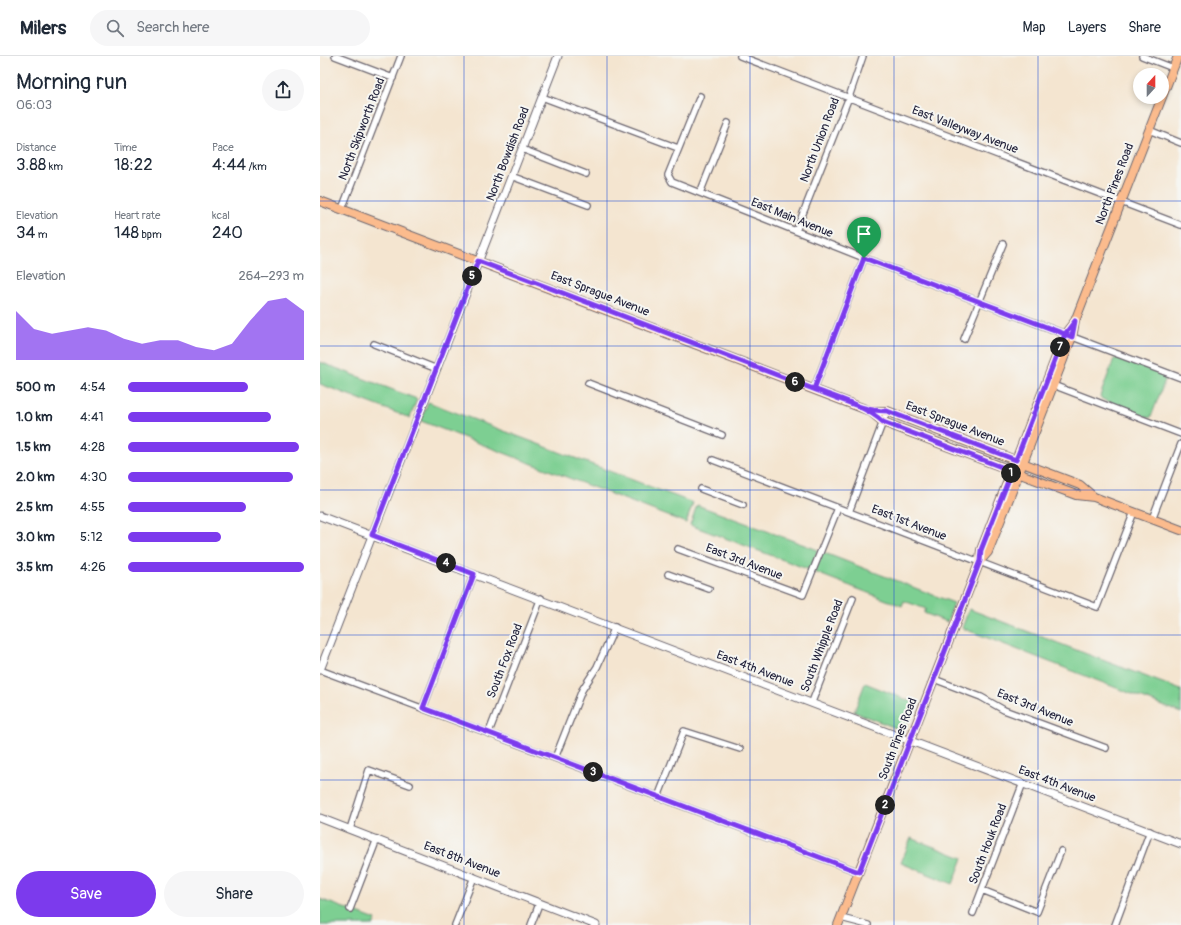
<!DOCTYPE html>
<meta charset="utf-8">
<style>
:root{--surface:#fff;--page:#f6f6f7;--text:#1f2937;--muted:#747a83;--line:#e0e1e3;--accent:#7c3aed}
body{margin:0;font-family:Pangolin,sans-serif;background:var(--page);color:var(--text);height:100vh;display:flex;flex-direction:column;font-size:15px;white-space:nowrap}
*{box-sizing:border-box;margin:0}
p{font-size:13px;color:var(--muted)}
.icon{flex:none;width:22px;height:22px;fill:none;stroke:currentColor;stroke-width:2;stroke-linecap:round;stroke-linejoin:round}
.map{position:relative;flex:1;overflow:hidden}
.details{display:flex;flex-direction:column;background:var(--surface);width:320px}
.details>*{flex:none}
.needle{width:26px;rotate:21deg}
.controls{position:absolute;left:813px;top:12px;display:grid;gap:8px}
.controls a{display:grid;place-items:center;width:36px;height:36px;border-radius:50%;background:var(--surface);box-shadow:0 2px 6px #0003;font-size:20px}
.pin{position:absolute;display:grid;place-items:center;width:34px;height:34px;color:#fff;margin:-41px -17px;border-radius:50% 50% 50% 0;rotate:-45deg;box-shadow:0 0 4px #0007}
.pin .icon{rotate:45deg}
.km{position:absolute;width:20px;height:20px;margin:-10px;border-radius:50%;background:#222;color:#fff;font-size:11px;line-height:20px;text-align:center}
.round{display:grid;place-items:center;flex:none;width:42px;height:42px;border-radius:21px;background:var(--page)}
.headline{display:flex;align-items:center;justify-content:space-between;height:68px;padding:0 16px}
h1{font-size:22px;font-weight:600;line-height:30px}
.figures{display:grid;grid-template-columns:repeat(3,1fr);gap:6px;height:68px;padding:4px 16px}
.figures div{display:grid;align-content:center}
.figures b{font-size:17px;font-weight:600}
.figures small{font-size:11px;font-weight:400}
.figures p{font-size:11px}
.chart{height:112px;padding:8px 16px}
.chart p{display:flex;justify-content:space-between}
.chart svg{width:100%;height:72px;margin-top:4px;fill:var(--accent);opacity:.7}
.cta{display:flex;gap:8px;margin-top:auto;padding:8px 16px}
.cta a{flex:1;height:46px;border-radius:24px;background:var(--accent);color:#fff;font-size:16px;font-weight:600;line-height:46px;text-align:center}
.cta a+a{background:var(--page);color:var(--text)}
ul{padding:0 16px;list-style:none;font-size:13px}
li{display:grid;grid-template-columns:64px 48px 1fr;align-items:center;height:30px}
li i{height:10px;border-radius:5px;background:var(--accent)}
header{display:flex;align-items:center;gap:24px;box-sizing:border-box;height:56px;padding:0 20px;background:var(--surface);border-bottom:1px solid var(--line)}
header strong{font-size:19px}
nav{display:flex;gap:22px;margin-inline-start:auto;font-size:14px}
.search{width:280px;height:36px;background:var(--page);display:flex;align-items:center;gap:10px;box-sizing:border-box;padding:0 14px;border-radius:22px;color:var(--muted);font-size:15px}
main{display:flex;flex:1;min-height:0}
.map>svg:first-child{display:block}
</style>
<header>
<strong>Milers</strong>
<div class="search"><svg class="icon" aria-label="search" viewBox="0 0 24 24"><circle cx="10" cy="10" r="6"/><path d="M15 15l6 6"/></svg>Search here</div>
<nav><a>Map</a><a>Layers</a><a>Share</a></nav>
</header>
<main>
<section class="details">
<div class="headline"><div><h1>Morning run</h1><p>06:03</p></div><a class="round"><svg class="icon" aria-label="share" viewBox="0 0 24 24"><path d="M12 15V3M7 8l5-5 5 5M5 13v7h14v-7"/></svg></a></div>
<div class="figures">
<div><p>Distance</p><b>3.88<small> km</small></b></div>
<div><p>Time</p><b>18:22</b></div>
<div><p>Pace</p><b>4:44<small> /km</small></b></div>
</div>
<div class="figures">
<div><p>Elevation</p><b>34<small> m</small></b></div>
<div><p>Heart rate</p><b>148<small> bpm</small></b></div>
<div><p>kcal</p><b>240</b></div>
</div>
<div class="chart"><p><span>Elevation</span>264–293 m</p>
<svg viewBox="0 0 160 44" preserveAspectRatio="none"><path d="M0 44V14L10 25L20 28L30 26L40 24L50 26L60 31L70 34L80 32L90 32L100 36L110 38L120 34L130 20L140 8L150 6L160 14V44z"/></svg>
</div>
<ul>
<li><b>500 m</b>4:54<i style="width:68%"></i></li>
<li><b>1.0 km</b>4:41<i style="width:81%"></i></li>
<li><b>1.5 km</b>4:28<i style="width:97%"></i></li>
<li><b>2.0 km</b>4:30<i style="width:94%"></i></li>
<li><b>2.5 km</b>4:55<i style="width:67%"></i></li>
<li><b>3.0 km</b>5:12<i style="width:53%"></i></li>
<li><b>3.5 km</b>4:26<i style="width:100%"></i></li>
</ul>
<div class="cta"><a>Save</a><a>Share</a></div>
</section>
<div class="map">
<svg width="861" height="869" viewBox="0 0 861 869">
<rect width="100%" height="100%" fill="#f6f6f2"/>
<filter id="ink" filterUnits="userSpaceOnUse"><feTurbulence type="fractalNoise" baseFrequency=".025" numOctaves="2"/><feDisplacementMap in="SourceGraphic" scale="8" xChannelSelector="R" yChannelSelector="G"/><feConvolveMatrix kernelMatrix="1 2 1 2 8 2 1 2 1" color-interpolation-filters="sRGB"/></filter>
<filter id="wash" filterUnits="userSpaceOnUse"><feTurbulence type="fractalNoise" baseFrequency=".012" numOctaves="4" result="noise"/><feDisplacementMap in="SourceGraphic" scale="16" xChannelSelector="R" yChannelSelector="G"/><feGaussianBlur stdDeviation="0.9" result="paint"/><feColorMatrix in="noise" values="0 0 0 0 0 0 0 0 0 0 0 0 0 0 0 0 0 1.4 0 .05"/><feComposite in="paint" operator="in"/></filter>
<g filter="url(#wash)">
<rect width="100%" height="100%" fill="#f4e5d0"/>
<!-- green -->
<path fill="#7dcf92" stroke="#507866" d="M798,302L847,319L831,361L829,362L782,343L780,340L794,303Z
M0,306L97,343L90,362L0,328Z
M108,346L373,447L366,467L101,365Z
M377,449L498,494L490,514L370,469Z
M502,496L634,547L627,566L604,557L606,553L584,545L582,550L494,516Z
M649,553L861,634V657L642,572Z
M545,627L595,647L584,674H581L534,656Z
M591,782L643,802L633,828L581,807Z
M0,843L56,864L54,869H0Z"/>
</g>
<g filter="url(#ink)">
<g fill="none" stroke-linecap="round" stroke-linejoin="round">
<defs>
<path id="minor" d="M15,0L73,22
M420,0L861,169
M822,0L853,12
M380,40L348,119L352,126L544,202L861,322
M222,41L358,92
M829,74L861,87
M202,93L266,118
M191,120L268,149
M380,137L408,67
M22,153L81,0
M476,175L529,41L543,0
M644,283L683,188
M54,288L117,313
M268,327L402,379
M733,329L861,378
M494,333L544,202
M393,404L777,551L814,456
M381,433L423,449
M529,456L567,355
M832,463L861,388
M358,493L483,539L518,452
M348,518L389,533
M0,614L539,816
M614,623L661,641L684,654L786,692
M492,646L533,542
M103,652L154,518
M169,676L221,542
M235,702L262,634L277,611L295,571
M338,741L364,675L420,693
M30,773L49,714L90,729
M662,834L717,856L741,795
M30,853L57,783
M653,857L703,727
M521,862L548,869
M135,869L154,821
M211,869L219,848
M795,869L830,775"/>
<path id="tertiary" d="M0,460L861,788
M0,614L238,0
M0,762L276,869"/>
<path id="primary" d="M0,145L550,355L563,366L756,439L774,441L861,474
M550,355H567L760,429L774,441
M660,505L668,496L676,476L752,281L755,265L858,0
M518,869L660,505L661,494L745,278L755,265"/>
</defs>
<!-- minor casing -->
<use href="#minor" stroke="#6c666f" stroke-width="8"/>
<!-- tertiary casing -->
<use href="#tertiary" stroke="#6c666f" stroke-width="9"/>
<!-- primary casing -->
<use href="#primary" stroke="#6c666f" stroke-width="10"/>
<!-- minor -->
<use href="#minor" stroke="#fff" stroke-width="5.5"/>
<!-- tertiary -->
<use href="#tertiary" stroke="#fff" stroke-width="7"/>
<!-- primary -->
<use href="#primary" stroke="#fbbb8d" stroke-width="8"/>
</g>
</g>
<g fill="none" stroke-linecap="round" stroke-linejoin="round" filter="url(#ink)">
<defs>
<path id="route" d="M544,202L494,333C518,343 544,349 563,366L692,415L661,494L660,505L539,816L103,652L154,518L52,479L158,205L235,234L535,349C546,353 555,355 567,355L696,404L745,278L755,265L752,281L745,278L544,202"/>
</defs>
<!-- route casing -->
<use href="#route" stroke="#fff" stroke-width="8"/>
<!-- route -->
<use href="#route" stroke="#7c3aed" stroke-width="5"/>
</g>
<!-- grid -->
<path fill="none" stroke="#1d4ed8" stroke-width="1" stroke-opacity="0.55" d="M144,0V869M287,0V869M430,0V869M574,0V869M718,0V869M0,145H861M0,290H861M0,434H861M0,579H861M0,724H861"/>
<g text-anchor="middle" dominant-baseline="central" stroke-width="4" stroke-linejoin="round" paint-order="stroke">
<!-- street labels -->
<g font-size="12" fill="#22223b" stroke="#f6f6f2">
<text transform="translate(42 73) rotate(-69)">North Skipworth Road</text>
<text transform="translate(645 74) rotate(21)">East Valleyway Avenue</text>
<text transform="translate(500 84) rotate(-69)">North Union Road</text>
<text transform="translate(188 98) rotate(-69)">North Bowdish Road</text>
<text transform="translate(795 128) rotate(-69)">North Pines Road</text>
<text transform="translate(472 162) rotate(22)">East Main Avenue</text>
<text transform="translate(280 238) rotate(21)">East Sprague Avenue</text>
<text transform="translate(635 368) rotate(21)">East Sprague Avenue</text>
<text transform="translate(589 467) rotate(21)">East 1st Avenue</text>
<text transform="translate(424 506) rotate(21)">East 3rd Avenue</text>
<text transform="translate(502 590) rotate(-69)">South Whipple Road</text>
<text transform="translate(185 605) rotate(-69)">South Fox Road</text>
<text transform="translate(435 613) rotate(21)">East 4th Avenue</text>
<text transform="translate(715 652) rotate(22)">East 3rd Avenue</text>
<text transform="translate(578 683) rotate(-69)">South Pines Road</text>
<text transform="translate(737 728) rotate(21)">East 4th Avenue</text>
<text transform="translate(668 788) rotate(-69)">South Houk Road</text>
<text transform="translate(142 804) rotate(21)">East 8th Avenue</text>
</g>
</g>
</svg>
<div class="controls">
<a><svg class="needle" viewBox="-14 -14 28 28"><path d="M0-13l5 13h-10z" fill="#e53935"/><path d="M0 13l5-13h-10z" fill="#747a83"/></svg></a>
</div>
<div class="pin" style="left:544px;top:202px;background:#1e9e55"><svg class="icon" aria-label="arrive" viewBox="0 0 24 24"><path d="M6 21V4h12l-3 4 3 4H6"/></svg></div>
<b class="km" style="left:691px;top:417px">1</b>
<b class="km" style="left:565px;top:749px">2</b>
<b class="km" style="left:273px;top:716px">3</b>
<b class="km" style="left:126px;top:507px">4</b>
<b class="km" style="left:152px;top:220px">5</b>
<b class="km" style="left:475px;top:326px">6</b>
<b class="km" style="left:740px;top:291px">7</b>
</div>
</main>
